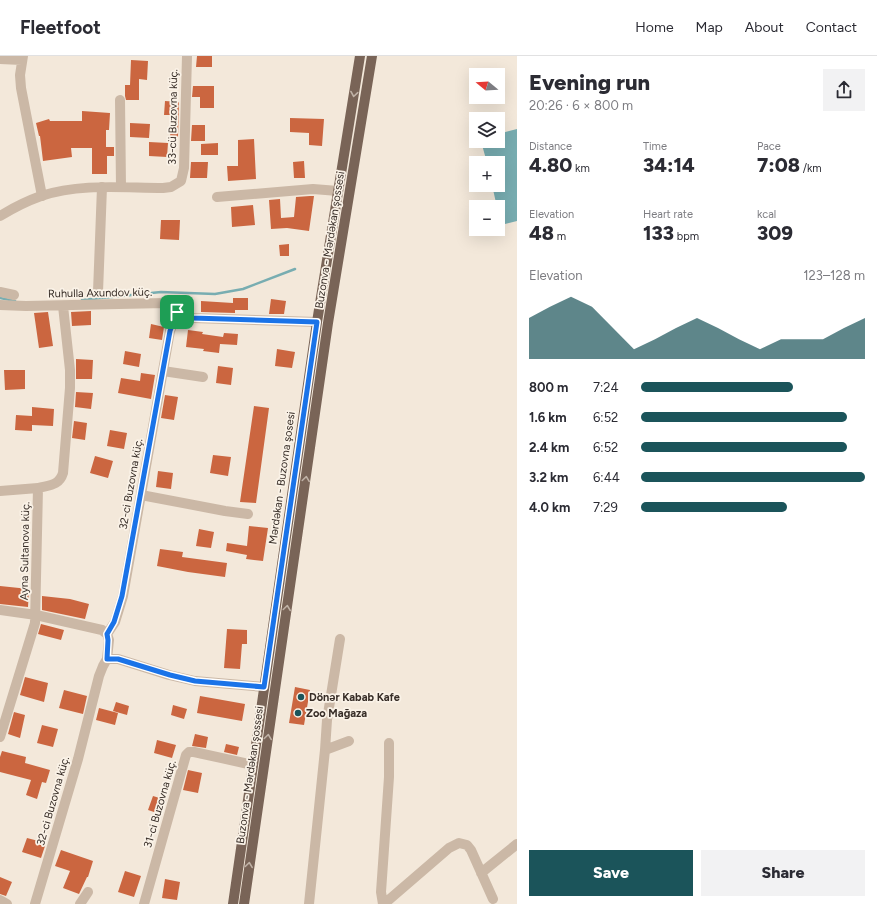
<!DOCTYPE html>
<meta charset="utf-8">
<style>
:root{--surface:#fff;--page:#f2f2f3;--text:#2b2b33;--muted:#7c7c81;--line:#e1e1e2;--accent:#1b545a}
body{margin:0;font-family:Figtree,sans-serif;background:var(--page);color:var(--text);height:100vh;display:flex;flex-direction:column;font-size:15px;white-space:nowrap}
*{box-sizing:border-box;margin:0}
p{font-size:13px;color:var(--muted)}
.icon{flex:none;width:22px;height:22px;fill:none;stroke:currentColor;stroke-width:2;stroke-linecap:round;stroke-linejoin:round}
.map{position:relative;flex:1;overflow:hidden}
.side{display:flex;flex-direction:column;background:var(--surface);width:360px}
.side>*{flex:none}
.needle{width:26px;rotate:288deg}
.tools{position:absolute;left:469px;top:12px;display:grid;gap:8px}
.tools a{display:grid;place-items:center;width:36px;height:36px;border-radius:0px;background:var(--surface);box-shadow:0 4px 16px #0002;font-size:20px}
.pin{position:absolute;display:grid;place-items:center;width:34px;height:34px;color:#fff;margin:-17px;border-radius:8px;box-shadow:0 2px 6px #0006}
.round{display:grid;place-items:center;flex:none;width:42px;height:42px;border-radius:0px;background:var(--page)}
.summary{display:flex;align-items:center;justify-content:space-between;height:68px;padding:0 12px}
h1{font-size:22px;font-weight:800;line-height:30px}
.stats{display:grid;grid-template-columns:repeat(3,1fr);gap:6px;height:68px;padding:4px 12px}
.stats div{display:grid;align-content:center}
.stats b{font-size:20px;font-weight:800}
.stats small{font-size:11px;font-weight:400}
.stats p{font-size:11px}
.chart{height:112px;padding:8px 12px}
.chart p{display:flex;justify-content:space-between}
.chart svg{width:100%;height:72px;margin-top:4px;fill:var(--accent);opacity:.7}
.button{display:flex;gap:8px;margin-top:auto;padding:8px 12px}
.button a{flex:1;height:46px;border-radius:0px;background:var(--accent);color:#fff;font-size:16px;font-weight:800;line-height:46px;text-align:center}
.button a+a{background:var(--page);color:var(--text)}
ul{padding:0 12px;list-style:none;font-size:13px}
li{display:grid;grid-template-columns:64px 48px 1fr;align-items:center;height:30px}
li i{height:10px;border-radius:5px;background:var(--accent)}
header{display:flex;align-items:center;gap:24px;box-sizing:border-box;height:56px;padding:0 20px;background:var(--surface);border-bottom:1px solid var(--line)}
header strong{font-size:19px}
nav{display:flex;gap:22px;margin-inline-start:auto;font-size:14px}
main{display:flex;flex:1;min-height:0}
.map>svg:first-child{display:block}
</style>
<header>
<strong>Fleetfoot</strong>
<nav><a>Home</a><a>Map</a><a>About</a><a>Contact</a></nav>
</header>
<main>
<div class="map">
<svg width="517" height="848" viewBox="0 0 517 848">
<rect width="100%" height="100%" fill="#f3e8da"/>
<!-- water -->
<path fill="#78adb1" d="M517,73V165L501,169L492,129H498V107H487L481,85H498V78Z"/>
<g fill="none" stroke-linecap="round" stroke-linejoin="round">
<!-- stream -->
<path stroke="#78adb1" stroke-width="2.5" d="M0,242L15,245
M82,244L161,236L215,238L243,233L295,213"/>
</g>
<!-- building -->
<path fill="#cb6640" d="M197,0H212V11H196Z
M131,4L148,5L147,24L139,23V44H126L125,40V29H130Z
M193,30H214V52H200V41H192Z
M165,45L179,46L178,81H170L172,59H164Z
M82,55L110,57L109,74H106V91H114V100H107V118H92V92H71L72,101L43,105L40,80H39L36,67L49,63L50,65H82Z
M290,62L324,63L322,90L309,89V77L290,76Z
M130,67L150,68L149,82L130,81Z
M192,69H205V85H191Z
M254,83L256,123L228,125L227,110H238V84Z
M149,86L168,87L167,101L149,100Z
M218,87V99H201V88Z
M304,105L305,122H294L293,106Z
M191,106H208L207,122H190Z
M310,140H314L309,175L287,172L271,173L269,144L280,143L281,162L294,161L296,141Z
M253,149L255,169L232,171L231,151Z
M161,164H180L179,184L160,183Z
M289,188V200H280L279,189Z
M233,242H248V254H235V257L201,256V245L233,247Z
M271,243L286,245L284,258H269Z
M91,255V269L72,270L71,256Z
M48,256L53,290L39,292L34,257Z
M151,268L164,271L162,284L149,282Z
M188,274L203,276L202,278L223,281L224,277L238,278L237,289L220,288L219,297L203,295L204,293L186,291Z
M277,293L295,296L292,312L275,310Z
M125,295L141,298L139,311L123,308Z
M76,303L93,304L92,323H76Z
M218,310L233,312L231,329L216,327Z
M4,314H25V333L5,334Z
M141,317L155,319L151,343L118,337L121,322L140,325Z
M76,336L93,337L91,353L75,351Z
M165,339L178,341L174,364L161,362Z
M254,350L269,352L256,447L240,446Z
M32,351L54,353L53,370L32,369V375L15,374L16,359L32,360Z
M74,365L87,367L85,384L72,382Z
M110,374L127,377L124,393L107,390Z
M213,399L231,401L228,420L210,417Z
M95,400L113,405L108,422L90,417Z
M158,415L173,417L171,433L156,431Z
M249,470L268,472L263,505L246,503L247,499L226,495L227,487L247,490Z
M199,473L214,476L211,492L196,490Z
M160,493L183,496L182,501L227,507L225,521L188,516L157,510Z
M0,530L29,533L28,551L0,548Z
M42,540L70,543L89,548L85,563L42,554Z
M41,568L64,574L61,584L38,578Z
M227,573L247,574V588H242L240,613L224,612Z
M25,621L48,627L44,646L20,639Z
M295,631L310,634L304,669L289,667Z
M64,634L87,640L83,658L59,652Z
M200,640L245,648L242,665L197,657Z
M116,646L129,650L127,659L113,655Z
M173,649L187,653L184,663L171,659Z
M99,652L118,657L115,669L96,664Z
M14,656L25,659L20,682L8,678Z
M42,669L58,673L53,691L37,687Z
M195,678L208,681L206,692L192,690Z
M157,684L176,689L172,702L154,697Z
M226,688L239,691L237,699L224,696Z
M2,695L26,701L25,707L50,714L46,727L42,726L37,743L26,739L31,724L0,716V701Z
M188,714L202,717L198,737L183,734Z
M153,740L166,744L160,758L148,754Z
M27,782L46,787L41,802L22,796Z
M61,794L93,805L88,821H87L79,838L63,832L70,815L55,810Z
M125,815L141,820L134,841L118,836Z
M0,821L12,826L6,840L0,838Z
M165,823L180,826L177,844L162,842Z"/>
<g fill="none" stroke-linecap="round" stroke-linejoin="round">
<!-- minor -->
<path stroke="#cbb8a6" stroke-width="10" d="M23,0L20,19L21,32L42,140
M0,3L22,4
M120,44L121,131
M217,141L313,133L338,135
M0,236L14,239
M98,236L102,131
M0,249L26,250L165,247C170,249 172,251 177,255C181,259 187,260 193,262L317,266
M163,315L203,321
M0,435L38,432
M141,439L225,455L248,458
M0,554L36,559L102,574L107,578
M107,603L109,584L107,578L115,566L123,540L170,275L177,256
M0,681L35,567L38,432C49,429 59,430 63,417L70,332V314L63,250
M325,694L349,685
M481,817L517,788
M0,844L7,848
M35,848L78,703L99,620L103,610L107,603H118L169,619L195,625L264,631
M80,848L88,836
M144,848L186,699L189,696H194L253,709
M309,848L325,694L327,664L340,583
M383,848L381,836L389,721V687
M384,848L449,792L459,787L467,789L471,794L493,843"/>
<!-- tertiary -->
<path stroke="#cbb8a6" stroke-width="10" d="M0,160C13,152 27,145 41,140C81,127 123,132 163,132L171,131L181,125L184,112L187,0"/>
<!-- primary -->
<path stroke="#796457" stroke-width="10" d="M233,848L317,266L360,0
M244,848L328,267L372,0"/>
</g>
<!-- one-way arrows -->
<defs><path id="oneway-chevron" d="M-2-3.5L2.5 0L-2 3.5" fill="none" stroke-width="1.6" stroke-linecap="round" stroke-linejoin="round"/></defs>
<g stroke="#c0b2a6">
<use href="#oneway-chevron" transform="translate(354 38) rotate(99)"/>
<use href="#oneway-chevron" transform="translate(306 423) rotate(-82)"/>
<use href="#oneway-chevron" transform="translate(287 552) rotate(-82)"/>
<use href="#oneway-chevron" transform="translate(268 681) rotate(-82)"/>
<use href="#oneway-chevron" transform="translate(249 809) rotate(-82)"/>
</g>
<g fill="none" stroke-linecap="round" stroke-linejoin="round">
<defs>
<path id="route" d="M177,256L184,260L193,262L317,266L264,631L195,625L170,619L118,603H107L108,584L107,578L114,566L122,540L170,275Z"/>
</defs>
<!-- route casing -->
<use href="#route" stroke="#fff" stroke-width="8"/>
<!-- route -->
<use href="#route" stroke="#1a73e8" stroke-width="5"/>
</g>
<!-- markers -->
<g fill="#1b545a" stroke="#faf2e7" stroke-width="1.5">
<circle cx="301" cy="641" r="4"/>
<circle cx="298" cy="657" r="4"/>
</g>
<g text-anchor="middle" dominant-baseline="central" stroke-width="3.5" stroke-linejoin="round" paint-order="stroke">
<!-- street labels -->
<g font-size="11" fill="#372d27" stroke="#faf2e7">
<text transform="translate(173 61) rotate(-89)">33-cü Buzovna küç.</text>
<text transform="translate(330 184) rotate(-81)">Buzonva - Mərdəkan şossesi</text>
<text transform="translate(100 237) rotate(-1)">Ruhulla Axundov küç.</text>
<text transform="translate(282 422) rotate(-82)">Mərdəkan - Buzovna şosesi</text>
<text transform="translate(131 428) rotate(-80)">32-ci Buzovna küç.</text>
<text transform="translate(25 495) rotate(-89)">Ayna Sultanova küç.</text>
<text transform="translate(250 719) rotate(-82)">Buzonva - Mərdəkan şossesi</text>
<text transform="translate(53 745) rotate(-74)">32-ci Buzovna küç.</text>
<text transform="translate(160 748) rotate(-74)">31-ci Buzovna küç.</text>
</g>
<!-- poi labels -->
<g font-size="11" font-weight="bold" fill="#372d27" stroke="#faf2e7" text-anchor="start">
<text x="309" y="641">Dönər Kabab Kafe</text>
<text x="306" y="657">Zoo Mağaza</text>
</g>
</g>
</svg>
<div class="tools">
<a><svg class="needle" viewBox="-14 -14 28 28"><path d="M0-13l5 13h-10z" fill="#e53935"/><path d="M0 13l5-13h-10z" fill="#7c7c81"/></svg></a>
<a><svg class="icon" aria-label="layers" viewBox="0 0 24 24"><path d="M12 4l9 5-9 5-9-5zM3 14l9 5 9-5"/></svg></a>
<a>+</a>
<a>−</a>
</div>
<div class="pin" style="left:177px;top:256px;background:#1e9e55"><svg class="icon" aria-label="arrive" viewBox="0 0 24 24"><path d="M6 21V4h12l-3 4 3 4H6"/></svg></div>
</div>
<section class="side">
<div class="summary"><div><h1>Evening run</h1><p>20:26 · 6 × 800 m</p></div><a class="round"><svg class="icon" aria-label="share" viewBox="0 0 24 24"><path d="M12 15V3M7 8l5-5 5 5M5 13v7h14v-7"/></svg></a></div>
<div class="stats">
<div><p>Distance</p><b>4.80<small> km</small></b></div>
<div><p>Time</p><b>34:14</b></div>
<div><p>Pace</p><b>7:08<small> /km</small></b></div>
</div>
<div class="stats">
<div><p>Elevation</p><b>48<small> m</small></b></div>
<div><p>Heart rate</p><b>133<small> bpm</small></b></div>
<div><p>kcal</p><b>309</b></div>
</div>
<div class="chart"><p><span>Elevation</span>123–128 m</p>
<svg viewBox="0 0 160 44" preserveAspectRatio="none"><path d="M0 44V19L10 12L20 6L30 12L40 25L50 38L60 32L70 25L80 19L90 25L100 32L110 38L120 32L130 32L140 32L150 25L160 19V44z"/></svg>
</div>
<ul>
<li><b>800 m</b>7:24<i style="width:68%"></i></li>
<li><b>1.6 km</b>6:52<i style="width:92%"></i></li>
<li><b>2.4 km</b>6:52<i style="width:92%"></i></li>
<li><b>3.2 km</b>6:44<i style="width:100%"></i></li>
<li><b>4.0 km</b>7:29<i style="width:65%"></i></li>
</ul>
<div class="button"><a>Save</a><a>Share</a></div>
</section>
</main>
